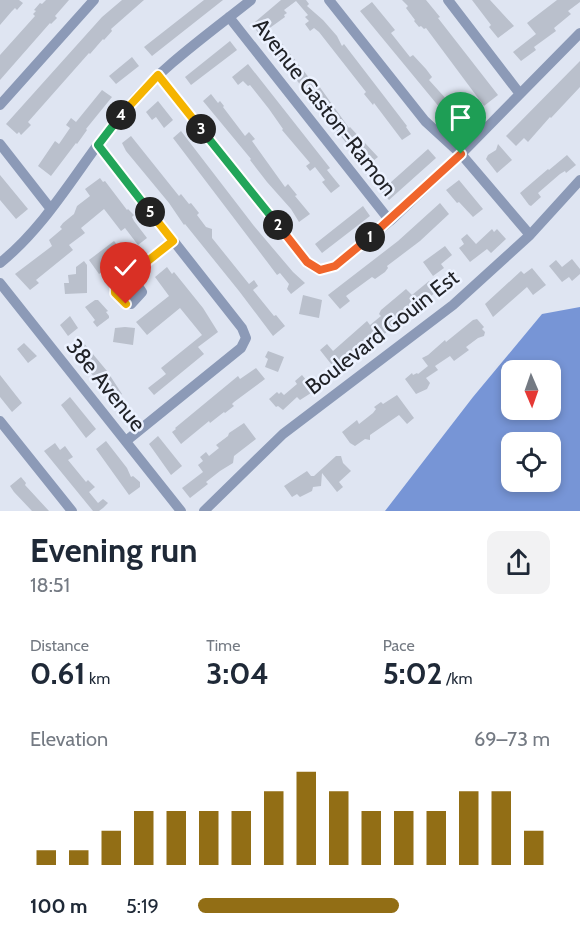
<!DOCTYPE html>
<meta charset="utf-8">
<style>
:root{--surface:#fff;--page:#f2f2f3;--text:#1f2937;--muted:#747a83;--accent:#926e15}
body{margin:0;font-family:Cabin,sans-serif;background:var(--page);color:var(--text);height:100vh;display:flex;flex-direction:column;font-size:22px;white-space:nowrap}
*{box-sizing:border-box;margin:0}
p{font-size:20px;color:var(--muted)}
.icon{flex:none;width:33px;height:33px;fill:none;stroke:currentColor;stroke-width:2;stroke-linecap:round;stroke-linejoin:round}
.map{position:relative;height:511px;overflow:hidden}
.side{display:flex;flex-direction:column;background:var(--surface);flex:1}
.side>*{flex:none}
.needle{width:39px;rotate:178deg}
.controls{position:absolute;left:501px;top:360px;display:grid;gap:12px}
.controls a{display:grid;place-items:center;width:60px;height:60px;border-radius:12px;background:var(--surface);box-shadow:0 3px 9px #0003;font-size:30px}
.pin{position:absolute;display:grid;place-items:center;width:51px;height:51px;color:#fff;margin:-62px -26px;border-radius:50% 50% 50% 0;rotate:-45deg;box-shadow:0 0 6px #0007}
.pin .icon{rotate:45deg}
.km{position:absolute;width:30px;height:30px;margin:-15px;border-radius:50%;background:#222;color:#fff;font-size:16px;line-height:30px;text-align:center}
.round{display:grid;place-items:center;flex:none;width:63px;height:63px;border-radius:12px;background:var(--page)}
.head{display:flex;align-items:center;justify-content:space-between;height:102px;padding:0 30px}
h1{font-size:33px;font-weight:700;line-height:45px}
.metrics{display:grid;grid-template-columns:repeat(3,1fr);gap:9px;height:102px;padding:6px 30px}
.metrics div{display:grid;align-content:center}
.metrics b{font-size:30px;font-weight:700}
.metrics small{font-size:16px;font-weight:400}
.metrics p{font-size:16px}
.chart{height:168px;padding:12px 30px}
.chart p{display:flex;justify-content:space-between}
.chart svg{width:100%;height:108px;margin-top:6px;stroke:var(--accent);stroke-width:6}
ul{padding:0 30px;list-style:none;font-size:20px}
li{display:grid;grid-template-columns:96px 72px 1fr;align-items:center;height:45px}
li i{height:15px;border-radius:8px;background:var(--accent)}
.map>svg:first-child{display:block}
</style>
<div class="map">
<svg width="580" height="511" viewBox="0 0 580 511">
<rect width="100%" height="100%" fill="#dfe5f2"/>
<!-- water -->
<path fill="#7795d6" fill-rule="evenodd" d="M580,307V511H385L473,397L542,314ZM512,370H550V410H512ZM512,442H550V482H512Z"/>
<!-- building -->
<path fill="#bac0cc" d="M0,0H19L23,3L17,10L15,8L12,11L0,25Z
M46,0H69L55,16L57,18L51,24L50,23L0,80V55L35,16L33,14L36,11L34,10L40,3L42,4Z
M122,0H144L111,29L112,31L104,40L103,39L90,54L89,53L28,122L31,125L21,135L19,132L17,134L6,124L102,17Z
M204,0H223L152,56L144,47Z
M281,0H306L309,4L307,6L323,20L337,36L342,46L344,44L407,126L406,127L411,134L402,140L374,103L373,105L364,94L366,92L319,32L314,28L310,31L305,24L309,21L305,17L308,15L296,1L284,10L287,13L284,15L285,17L260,35L253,26L256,24L255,22Z
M402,0H426L440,17L438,18L498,95L484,106L426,28L424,29L421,26L419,27L414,21L415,20L406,8L408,6Z
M472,0H490L514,26L498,38L489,27L491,25Z
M557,0H580V2L568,11L571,14L554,28L556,31L534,47L536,50L521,61L513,52L536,34L527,23Z
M372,2L395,30L391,33L410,57L413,55L426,69L432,77L429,80L448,101L440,108L360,11Z
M276,40L279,43L281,42L317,88L319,86L349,128L350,127L378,157L368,165L353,145L351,146L347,144L272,49L270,45Z
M230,41L237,50L191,85L185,77Z
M132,57L139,66L116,84L109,76Z
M580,61V87L551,118L550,117L528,142L524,138L516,146L506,136Z
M248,64L330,168L327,170L340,186L331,193L322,182L325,180L315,167L310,171L306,166L310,163L282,130L283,129L269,109L250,85L248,86L243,81L238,85L232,77Z
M102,90L112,97L86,129L87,130L77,144L76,143L51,176L38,166L55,141L59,144L70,128L66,125L71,118L76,122Z
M211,94L218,103L220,101L224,106L223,107L245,136L249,132L255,139L252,141L285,187L288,184L297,195L295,196L310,214L299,222L291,209L267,182L250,160L251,159L203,101Z
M158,101L173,120L164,128L156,117L152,120L146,112Z
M457,112L461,116L466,112L471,119L466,123L469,126L460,133L449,118Z
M181,131L254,226L293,272L305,283L291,294L287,289L289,284L280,273L277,275L268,263L173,138Z
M131,136L179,196L181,194L189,204L191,203L199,213L197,215L206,227L212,229V238L249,284L254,280L258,286L253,290L274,316L276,315L285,326L273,336L239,291L185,224L184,225L169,203L126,151L122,143Z
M498,144L512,160L497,173L486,159L488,155L496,150Z
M428,149L436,158L389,200L381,191Z
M567,155L576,165L566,173L565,171L560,174L538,193L541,197L531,206L529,205L520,193L548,169L549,170Z
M0,175L28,209L16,219L0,200Z
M100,178L103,182L105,181L127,210L128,209L134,215L132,217L134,221L147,238L138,245L125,228L121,231L104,209L81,228L85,233L69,245L73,250L36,280L39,283L30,290L15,274L52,246L49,240L62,229L60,227L63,223L74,214L77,206L90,196L85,189Z
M459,180L483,209L473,217L459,202L457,203L446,190Z
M440,203L449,214L420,241L387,266L388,268L385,272L375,279L372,277L346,296L350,301L340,309L328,295L398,241Z
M363,206L370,216L322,253L315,244Z
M492,229L494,232L497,229L506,239L491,253L487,249L470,262L459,248L464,244L461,239L467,234L476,244Z
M114,241L126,255L99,274L89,260Z
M445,246L452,255L441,264L444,268L433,276L423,262Z
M572,259L580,269V274L572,281L569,277L562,282L549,266L556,260L562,267Z
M84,261L87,265V293L65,294L64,283H69L68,275L76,274V267Z
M167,267L172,274L174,272L203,308L218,332L198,347L204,354L154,395L148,388L166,374L161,368L202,335L180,308L147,335L136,322L169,296L155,277Z
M532,268L546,285L533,295L527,287L493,317L485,304L521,271L524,274Z
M429,281L437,291L424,302L421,298L396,318L399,321L380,338L369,346L368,344L335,369L320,350L327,344L333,351L367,321L370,325L381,316L379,314L381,310L406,289L412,295Z
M303,295L322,300L319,318L299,314Z
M95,300H98L108,311L106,312L109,316V318L97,327L93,322L95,320L85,307Z
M70,316L78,328L68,336L60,325Z
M477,319L484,327L482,329L485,332L484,336L478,338L466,347L469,350L454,361L450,356L435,366L438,370L426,378L430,383L427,389L416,394L405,379L412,373L413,375L417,373L418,374L428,366L422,358L428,355L445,340L446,342L473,320Z
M125,327L135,328L133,345L113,342L115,328Z
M82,341L107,371L122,394L113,401L72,349Z
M24,343L37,356L28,363L17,349Z
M268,351L284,357L278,372L265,367L268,359L265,357Z
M256,368L265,379L234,402L232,404L234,406L225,413L224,412L210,423L209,421L181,444L172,432L176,429L175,428L238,376L240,379Z
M0,375L22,403L12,412L0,397Z
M302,375L311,386V393L300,400L297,397L283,410L278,406L276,407L269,399L277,392L279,394L281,392L284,395L297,384L295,381Z
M397,395L414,418L407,424L399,415L370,435V440L365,439L355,446L350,443L342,432L357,420L359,424L373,413L376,409L374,407L381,402L383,404Z
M70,397L96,429L86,438L61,405Z
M244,423L256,439L234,456L233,463L220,471L206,482L208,484L190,498L182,488L203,472L198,465L203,461L200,457L206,452L209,456L219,448L216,445L228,436L229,433Z
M158,436L182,466L171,475L149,444Z
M106,441L127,468L131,477L133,476L140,482V487L129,495L96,449Z
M55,443L60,450L65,446L73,457L68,460L86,482L88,480L95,487L89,492L98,503L103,499L108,503L103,508L99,511H93L44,451Z
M336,456H341L343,463L351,471L339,482L343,487L337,492L322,473L321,486L313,487L312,491L300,497L297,494L292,497L284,486L307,471L311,476H314Z
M21,477L26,483L25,485L49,511H32L14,492L10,486Z"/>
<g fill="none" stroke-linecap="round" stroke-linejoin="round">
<!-- minor -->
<path stroke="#8c9ab7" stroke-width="10" d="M329,0L425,121L461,154L530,235
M448,0L520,94
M229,17L390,221
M158,75L307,262C317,270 324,271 335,266L390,221L461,154L580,33
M0,105L94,0
M0,144L50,208
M98,145L242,328L246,338L241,348L126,441
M0,263C51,222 82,160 124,111C160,68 207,35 251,0
M130,274L142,292L131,304H126L115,293V287C133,270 154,256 173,241
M0,283L181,511
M0,421L72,511
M204,511L283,434L453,305L530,235L580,180"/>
</g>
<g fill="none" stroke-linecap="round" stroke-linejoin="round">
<defs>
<path id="split-1" d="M370,237L461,154"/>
<path id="split-2" d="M278,225L307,262L320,270L335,266L370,237"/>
<path id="split-3" d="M201,129L278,225"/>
<path id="split-4" d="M121,115L158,75L201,129"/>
<path id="split-5" d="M121,115L98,145L150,212"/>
<path id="split-6" d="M126,304L115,293V287L173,241L150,212"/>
</defs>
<!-- split-1 casing -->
<use href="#split-1" stroke="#fff" stroke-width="12"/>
<!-- split-2 casing -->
<use href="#split-2" stroke="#fff" stroke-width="12"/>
<!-- split-3 casing -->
<use href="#split-3" stroke="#fff" stroke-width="12"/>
<!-- split-4 casing -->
<use href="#split-4" stroke="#fff" stroke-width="12"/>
<!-- split-5 casing -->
<use href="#split-5" stroke="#fff" stroke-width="12"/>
<!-- split-6 casing -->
<use href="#split-6" stroke="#fff" stroke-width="12"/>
<!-- split-1 -->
<use href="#split-1" stroke="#f0652b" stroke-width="8"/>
<!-- split-2 -->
<use href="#split-2" stroke="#f0652b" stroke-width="8"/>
<!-- split-3 -->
<use href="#split-3" stroke="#22a559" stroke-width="8"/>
<!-- split-4 -->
<use href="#split-4" stroke="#f5b400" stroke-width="8"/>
<!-- split-5 -->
<use href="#split-5" stroke="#22a559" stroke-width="8"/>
<!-- split-6 -->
<use href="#split-6" stroke="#f5b400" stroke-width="8"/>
</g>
<g text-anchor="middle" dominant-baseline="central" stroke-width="5" stroke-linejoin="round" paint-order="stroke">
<!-- street labels -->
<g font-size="22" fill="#202227" stroke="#ecf2ff">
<text transform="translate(325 107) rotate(52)">Avenue Gaston-Ramon</text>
<text transform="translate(382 332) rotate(-38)">Boulevard Gouin Est</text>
<text transform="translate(106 385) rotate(51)">38e Avenue</text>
</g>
</g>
</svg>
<div class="controls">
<a><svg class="needle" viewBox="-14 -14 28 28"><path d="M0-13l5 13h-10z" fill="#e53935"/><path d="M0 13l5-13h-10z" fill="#747a83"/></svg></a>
<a><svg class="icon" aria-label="locate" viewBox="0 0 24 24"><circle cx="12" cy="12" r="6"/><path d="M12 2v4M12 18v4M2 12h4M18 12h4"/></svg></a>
</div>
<div class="pin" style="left:461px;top:154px;background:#1e9e55"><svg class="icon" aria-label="arrive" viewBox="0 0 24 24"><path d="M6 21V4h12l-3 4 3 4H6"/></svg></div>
<div class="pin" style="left:126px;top:304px;background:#d93025"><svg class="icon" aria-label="check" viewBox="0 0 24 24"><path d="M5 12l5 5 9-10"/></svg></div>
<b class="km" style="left:370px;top:237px">1</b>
<b class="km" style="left:278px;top:225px">2</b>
<b class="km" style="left:201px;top:129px">3</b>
<b class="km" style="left:121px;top:115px">4</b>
<b class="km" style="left:150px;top:212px">5</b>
</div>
<section class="side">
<div class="head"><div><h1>Evening run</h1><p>18:51</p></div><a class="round"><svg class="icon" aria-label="share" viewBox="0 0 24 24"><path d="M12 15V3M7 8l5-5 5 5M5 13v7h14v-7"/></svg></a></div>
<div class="metrics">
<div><p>Distance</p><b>0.61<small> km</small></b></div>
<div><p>Time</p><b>3:04</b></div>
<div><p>Pace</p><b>5:02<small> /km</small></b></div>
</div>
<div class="chart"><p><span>Elevation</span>69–73 m</p>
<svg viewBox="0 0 160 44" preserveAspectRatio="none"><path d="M5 44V38M15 44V38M25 44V30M35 44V22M45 44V22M55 44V22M65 44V22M75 44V14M85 44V6M95 44V14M105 44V22M115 44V22M125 44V22M135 44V14M145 44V14M155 44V30"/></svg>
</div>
<ul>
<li><b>100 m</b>5:19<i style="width:57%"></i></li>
</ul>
</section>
